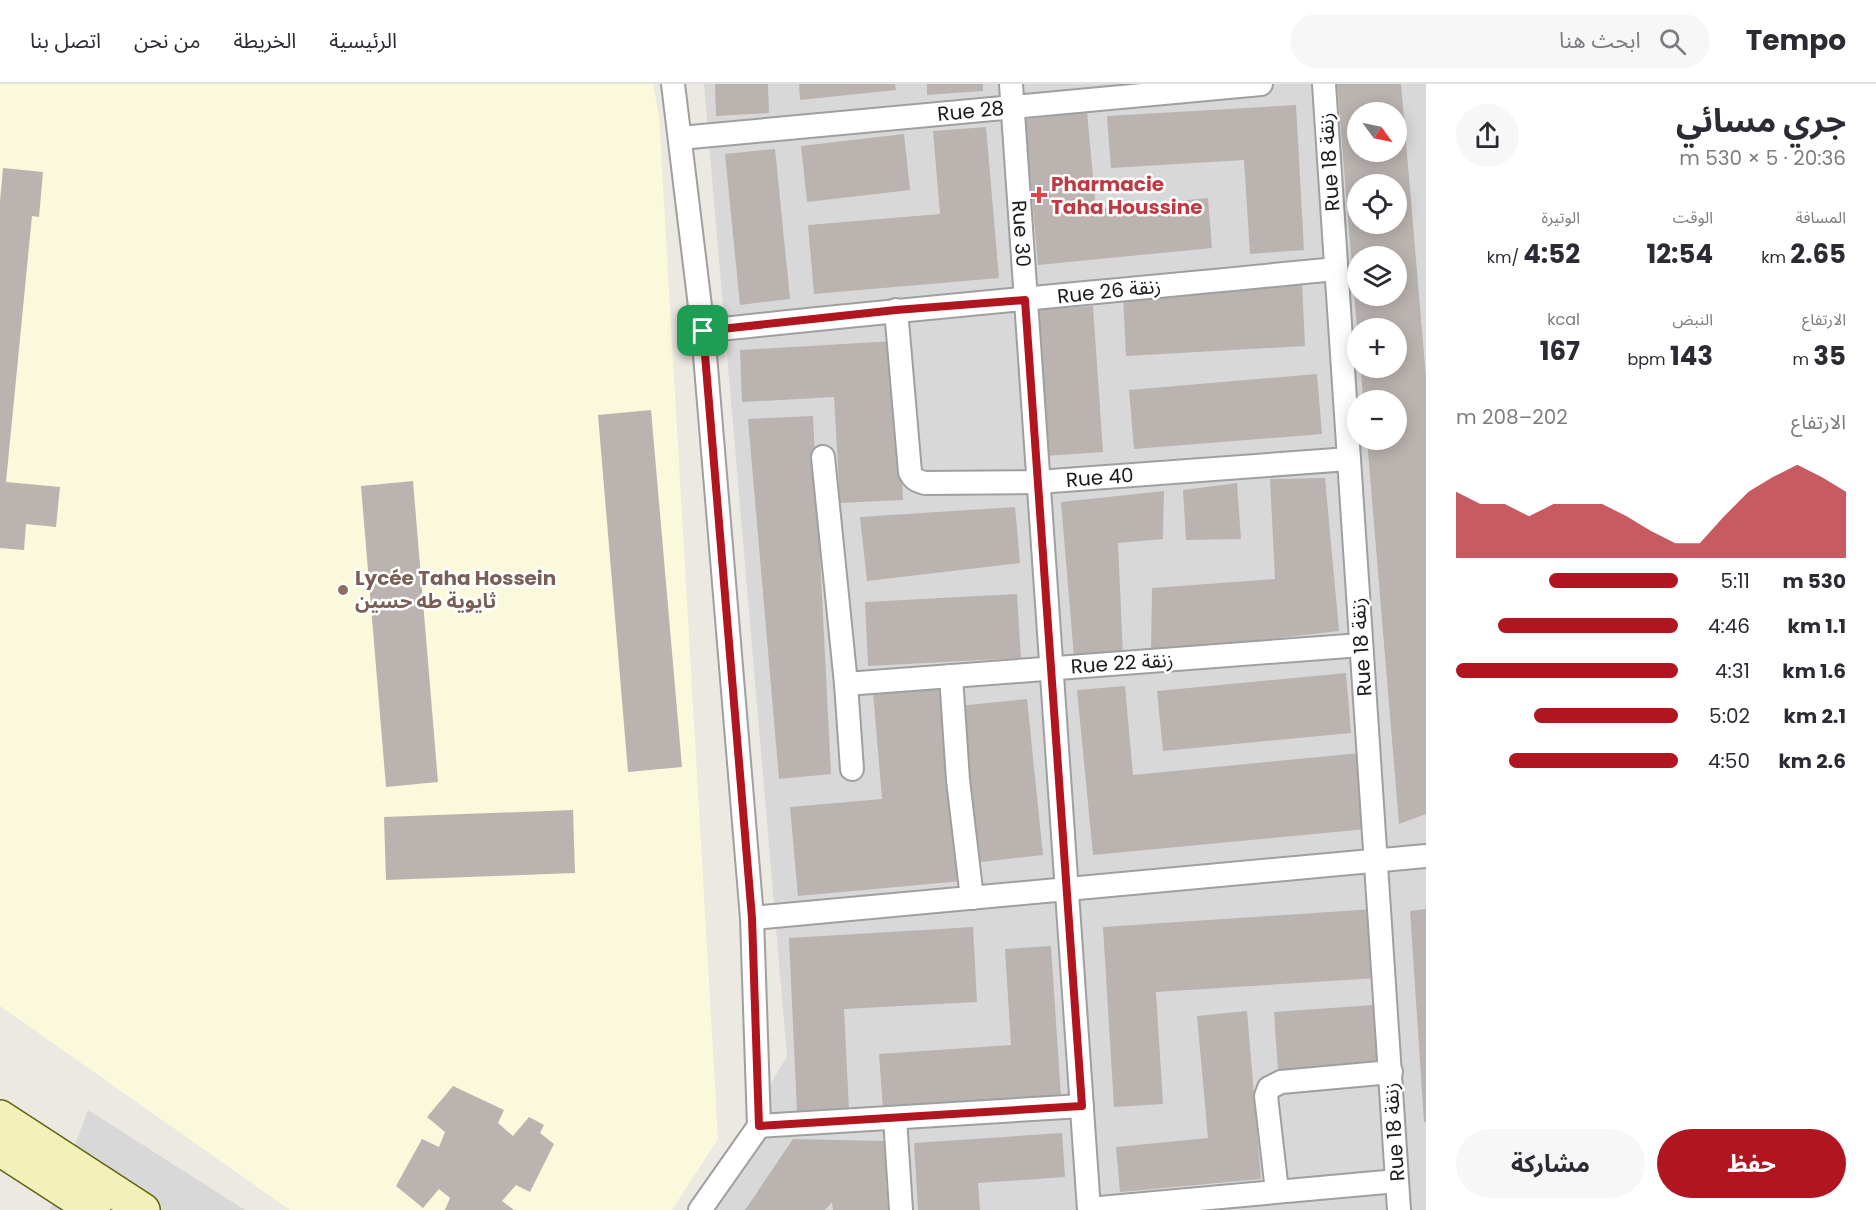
<!DOCTYPE html>
<html lang="ar">
<meta charset="utf-8">
<style>
:root{--surface:#fff;--page:#f7f7f7;--text:#2b2b33;--muted:#7c7c81;--line:#e1e1e2;--accent:#b1151f}
body{margin:0;font-family:Poppins,"Noto Sans Arabic",sans-serif;background:var(--page);color:var(--text);direction:rtl;height:100vh;display:flex;flex-direction:column;font-size:22px;white-space:nowrap}
*{box-sizing:border-box;margin:0}
p{font-size:20px;color:var(--muted)}
.icon{flex:none;width:33px;height:33px;fill:none;stroke:currentColor;stroke-width:2;stroke-linecap:round;stroke-linejoin:round}
.map{position:relative;flex:1;overflow:hidden;direction:ltr}
.panel{display:flex;flex-direction:column;background:var(--surface);width:450px}
.panel>*{flex:none}
.needle{width:39px;rotate:123deg}
.fabs{position:absolute;left:1347px;top:18px;display:grid;gap:12px}
.fabs a{display:grid;place-items:center;width:60px;height:60px;border-radius:50%;background:var(--surface);box-shadow:0 3px 15px #0003;font-size:30px}
.pin{position:absolute;display:grid;place-items:center;width:51px;height:51px;color:#fff;margin:-26px;border-radius:12px;box-shadow:0 3px 9px #0006}
.round{display:grid;place-items:center;flex:none;width:63px;height:63px;border-radius:32px;background:var(--page)}
.head{display:flex;align-items:center;justify-content:space-between;height:102px;padding:0 30px}
h1{font-size:33px;font-weight:700;line-height:45px}
.figures{display:grid;grid-template-columns:repeat(3,1fr);gap:9px;height:102px;padding:6px 30px}
.figures div{display:grid;align-content:center}
.figures b{font-size:26px;font-weight:700}
.figures small{font-size:16px;font-weight:400}
.figures p{font-size:16px}
.chart{height:168px;padding:12px 30px}
.chart p{display:flex;justify-content:space-between}
.chart svg{width:100%;height:108px;margin-top:6px;fill:var(--accent);opacity:.7}
.primary-button{display:flex;gap:12px;margin-top:auto;padding:12px 30px}
.primary-button a{flex:1;height:69px;border-radius:36px;background:var(--accent);color:#fff;font-size:24px;font-weight:700;line-height:69px;text-align:center}
.primary-button a+a{background:var(--page);color:var(--text)}
ul{padding:0 30px;list-style:none;font-size:20px}
li{display:grid;grid-template-columns:96px 72px 1fr;align-items:center;height:45px}
li i{height:15px;border-radius:8px;background:var(--accent)}
header{display:flex;align-items:center;gap:36px;box-sizing:border-box;height:84px;padding:0 30px;background:var(--surface);border-bottom:2px solid var(--line)}
header strong{font-size:28px}
nav{display:flex;gap:33px;margin-inline-start:auto;font-size:21px}
.search{width:420px;height:54px;background:var(--page);display:flex;align-items:center;gap:15px;box-sizing:border-box;padding:0 21px;border-radius:33px;color:var(--muted);font-size:22px}
main{display:flex;flex:1;min-height:0}
.map>svg:first-child{display:block}
</style>
<header>
<strong>Tempo</strong>
<div class="search"><svg class="icon" aria-label="search" viewBox="0 0 24 24"><circle cx="10" cy="10" r="6"/><path d="M15 15l6 6"/></svg>ابحث هنا</div>
<nav><a>الرئيسية</a><a>الخريطة</a><a>من نحن</a><a>اتصل بنا</a></nav>
</header>
<main>
<section class="panel">
<div class="head"><div><h1>جري مسائي</h1><p>20:36 · 5 × 530 m</p></div><a class="round"><svg class="icon" aria-label="share" viewBox="0 0 24 24"><path d="M12 15V3M7 8l5-5 5 5M5 13v7h14v-7"/></svg></a></div>
<div class="figures">
<div><p>المسافة</p><b>2.65<small> km</small></b></div>
<div><p>الوقت</p><b>12:54</b></div>
<div><p>الوتيرة</p><b>4:52<small> /km</small></b></div>
</div>
<div class="figures">
<div><p>الارتفاع</p><b>35<small> m</small></b></div>
<div><p>النبض</p><b>143<small> bpm</small></b></div>
<div><p>kcal</p><b>167</b></div>
</div>
<div class="chart"><p><span>الارتفاع</span>202–208 m</p>
<svg viewBox="0 0 160 44" preserveAspectRatio="none"><path d="M0 44V17L10 22L20 22L30 27L40 22L50 22L60 22L70 27L80 33L90 38L100 38L110 27L120 17L130 11L140 6L150 11L160 17V44z"/></svg>
</div>
<ul>
<li><b>530 m</b>5:11<i style="width:58%"></i></li>
<li><b>1.1 km</b>4:46<i style="width:81%"></i></li>
<li><b>1.6 km</b>4:31<i style="width:100%"></i></li>
<li><b>2.1 km</b>5:02<i style="width:65%"></i></li>
<li><b>2.6 km</b>4:50<i style="width:76%"></i></li>
</ul>
<div class="primary-button"><a>حفظ</a><a>مشاركة</a></div>
</section>
<div class="map">
<svg width="1426" height="1126" viewBox="0 0 1426 1126">
<rect width="100%" height="100%" fill="#ece8e2"/>
<!-- residential -->
<path fill="#d9d8d8" fill-rule="evenodd" d="M704,0H1426V1126H697L787,972ZM1358,28H1396V68H1358ZM1358,100H1396V140H1358ZM1358,172H1396V212H1358ZM1358,244H1396V284H1358ZM1358,316H1396V356H1358Z
M88,1026L245,1126H50Z"/>
<!-- education -->
<path fill="#fbf9db" d="M0,0H653L659,33L718,1055L672,1126H290L0,922Z"/>
<!-- building -->
<path fill="#bbb3af" fill-rule="evenodd" d="M715,0H768L769,29L716,32Z
M799,0H895L896,6L800,16Z
M927,0H983V7L927,11Z
M1337,0H1401L1426,293V730L1399,740L1367,356H1396V316H1363L1361,284H1396V244H1357ZM1358,28H1396V68H1358ZM1358,100H1396V140H1358ZM1358,172H1396V212H1358Z
M1296,21L1304,166L1250,170L1244,76L1111,84L1107,32Z
M1087,28L1096,125L1208,114L1212,164L1038,181L1025,35Z
M986,43L999,194L814,210L808,141L940,130L933,47Z
M904,50L910,106L807,118L801,62Z
M775,65L790,215L740,221L725,70Z
M3,84L43,88L39,133L32,132L6,398L60,403L56,443L26,440L24,466L0,464V117Z
M1302,200L1305,262L1126,272L1123,210Z
M1093,222L1103,368L1045,372L1036,226Z
M895,257L903,416L840,419L834,313L742,318L740,266Z
M1317,290L1322,350L1134,365L1129,306Z
M651,326L682,683L628,688L598,331Z
M813,332L831,690L779,695L748,335Z
M1325,394L1339,547L1151,569L1152,504L1275,495L1270,395Z
M413,397L438,698L386,703L361,402Z
M1237,399L1241,455L1186,456L1183,406Z
M1164,407L1163,455L1118,459L1123,572L1074,573L1061,418Z
M1015,423L1020,479L867,497L860,433Z
M1017,510L1021,574L868,582L865,518Z
M1346,589L1351,649L1163,667L1157,607Z
M946,601L962,797L798,812L790,723L882,715L873,608Z
M1125,602L1133,691L1360,669L1367,745L1093,771L1077,606Z
M1027,615L1043,771L973,779L957,622Z
M573,726L575,789L386,796L384,733Z
M1374,825L1378,894L1156,908L1163,1020L1114,1023L1103,843Z
M1426,825V1038H1424L1410,827Z
M973,843L977,918L844,925L849,1026L797,1028L789,854Z
M1051,862L1061,1013L883,1026L879,970L1011,961L1005,865Z
M1374,921L1378,980L1278,987L1274,928Z
M1247,927L1261,1095L1120,1108L1116,1063L1208,1054L1197,932Z
M453,1002L504,1026L498,1039L513,1052L529,1033L544,1041L540,1049L554,1060L530,1108L516,1101L502,1117L514,1126H445L450,1114L439,1105L423,1124L396,1102L422,1055L439,1063L445,1048L427,1033Z
M1062,1049L1065,1093L978,1099L980,1126H918L914,1059Z
M793,1055L884,1057L888,1126H833L832,1118L825,1126H745Z"/>
<g fill="none" stroke-linecap="round" stroke-linejoin="round">
<defs>
<g id="street">
<path d="M673,0L703,247L752,834L759,1042L700,1126"/>
<path id="s1" d="M1011,0L1089,1126"/>
<path d="M1324,0L1399,1126"/>
<path id="s2" d="M680,54L1261,0"/>
<path id="s3" d="M896,226L910,388C913,395 917,397 925,399L1038,398L1349,375"/>
<path d="M703,247C914,224 1125,206 1335,185"/>
<path d="M823,373L846,600L852,685"/>
<path d="M951,592L958,696L972,814"/>
<path d="M846,600L1361,561"/>
<path d="M752,834L1426,772"/>
<path d="M895,1034L901,1126"/>
<path d="M759,1042L1082,1022"/>
<path d="M1277,1107L1266,1012L1269,1004L1281,998L1391,988"/>
<path d="M1089,1125L1397,1097"/>
</g>
<path id="secondary" d="M0,1033L143,1126
M0,1065L94,1126"/>
</defs>
<!-- street casing -->
<use href="#street" stroke="#9f9f9f" stroke-width="26"/>
<!-- secondary casing -->
<use href="#secondary" stroke="#606410" stroke-width="36"/>
<!-- street -->
<use href="#street" stroke="#fff" stroke-width="22"/>
<!-- secondary -->
<use href="#secondary" stroke="#f2f1ba" stroke-width="33"/>
</g>
<g fill="none" stroke-linecap="round" stroke-linejoin="round">
<defs>
<path id="route" d="M1025,216L1082,1022L759,1042L752,834L703,247L896,226Z"/>
</defs>
<!-- route casing -->
<use href="#route" stroke="#fff" stroke-width="12"/>
<!-- route -->
<use href="#route" stroke="#b1151f" stroke-width="8"/>
</g>
<!-- markers -->
<path fill="#e0444e" stroke="#fff" stroke-width="2" d="M1036 102h6v6h6v6h-6v6h-6v-6h-6v-6h6z"/>
<circle fill="#8d6e63" stroke="#fff" stroke-width="2" cx="343" cy="506" r="6"/>
<g text-anchor="middle" dominant-baseline="central" stroke-width="5" stroke-linejoin="round" paint-order="stroke">
<!-- street labels -->
<g font-size="20" fill="#1b1b1b" stroke="#fff">
<text stroke="none"><textPath href="#s2" startOffset="292">Rue 28</textPath></text>
<text transform="translate(1329 78) rotate(-94)">Rue 18 زنقة</text>
<text stroke="none"><textPath href="#s1" startOffset="150">Rue 30</textPath></text>
<text transform="translate(1109 207) rotate(-6)">Rue 26 زنقة</text>
<text stroke="none"><textPath href="#s3" startOffset="357">Rue 40</textPath></text>
<text transform="translate(1361 563) rotate(-94)">Rue 18 زنقة</text>
<text transform="translate(1122 579) rotate(-4)">Rue 22 زنقة</text>
<text transform="translate(1394 1048) rotate(-94)">Rue 18 زنقة</text>
</g>
<!-- health labels -->
<g font-size="20" font-weight="bold" fill="#be3a42" stroke="#fff" text-anchor="start">
<text x="1051" y="100">Pharmacie<tspan x="1051" dy="23">Taha Houssine</tspan></text>
</g>
<!-- education labels -->
<g font-size="20" font-weight="bold" fill="#785e54" stroke="#fff" text-anchor="start">
<text x="355" y="494">Lycée Taha Hossein<tspan x="355" dy="23">ثايوية طه حسين</tspan></text>
</g>
</g>
</svg>
<div class="fabs">
<a><svg class="needle" viewBox="-14 -14 28 28"><path d="M0-13l5 13h-10z" fill="#e53935"/><path d="M0 13l5-13h-10z" fill="#7c7c81"/></svg></a>
<a><svg class="icon" aria-label="locate" viewBox="0 0 24 24"><circle cx="12" cy="12" r="6"/><path d="M12 2v4M12 18v4M2 12h4M18 12h4"/></svg></a>
<a><svg class="icon" aria-label="layers" viewBox="0 0 24 24"><path d="M12 4l9 5-9 5-9-5zM3 14l9 5 9-5"/></svg></a>
<a>+</a>
<a>−</a>
</div>
<div class="pin" style="left:703px;top:247px;background:#1e9e55"><svg class="icon" aria-label="arrive" viewBox="0 0 24 24"><path d="M6 21V4h12l-3 4 3 4H6"/></svg></div>
</div>
</main>
